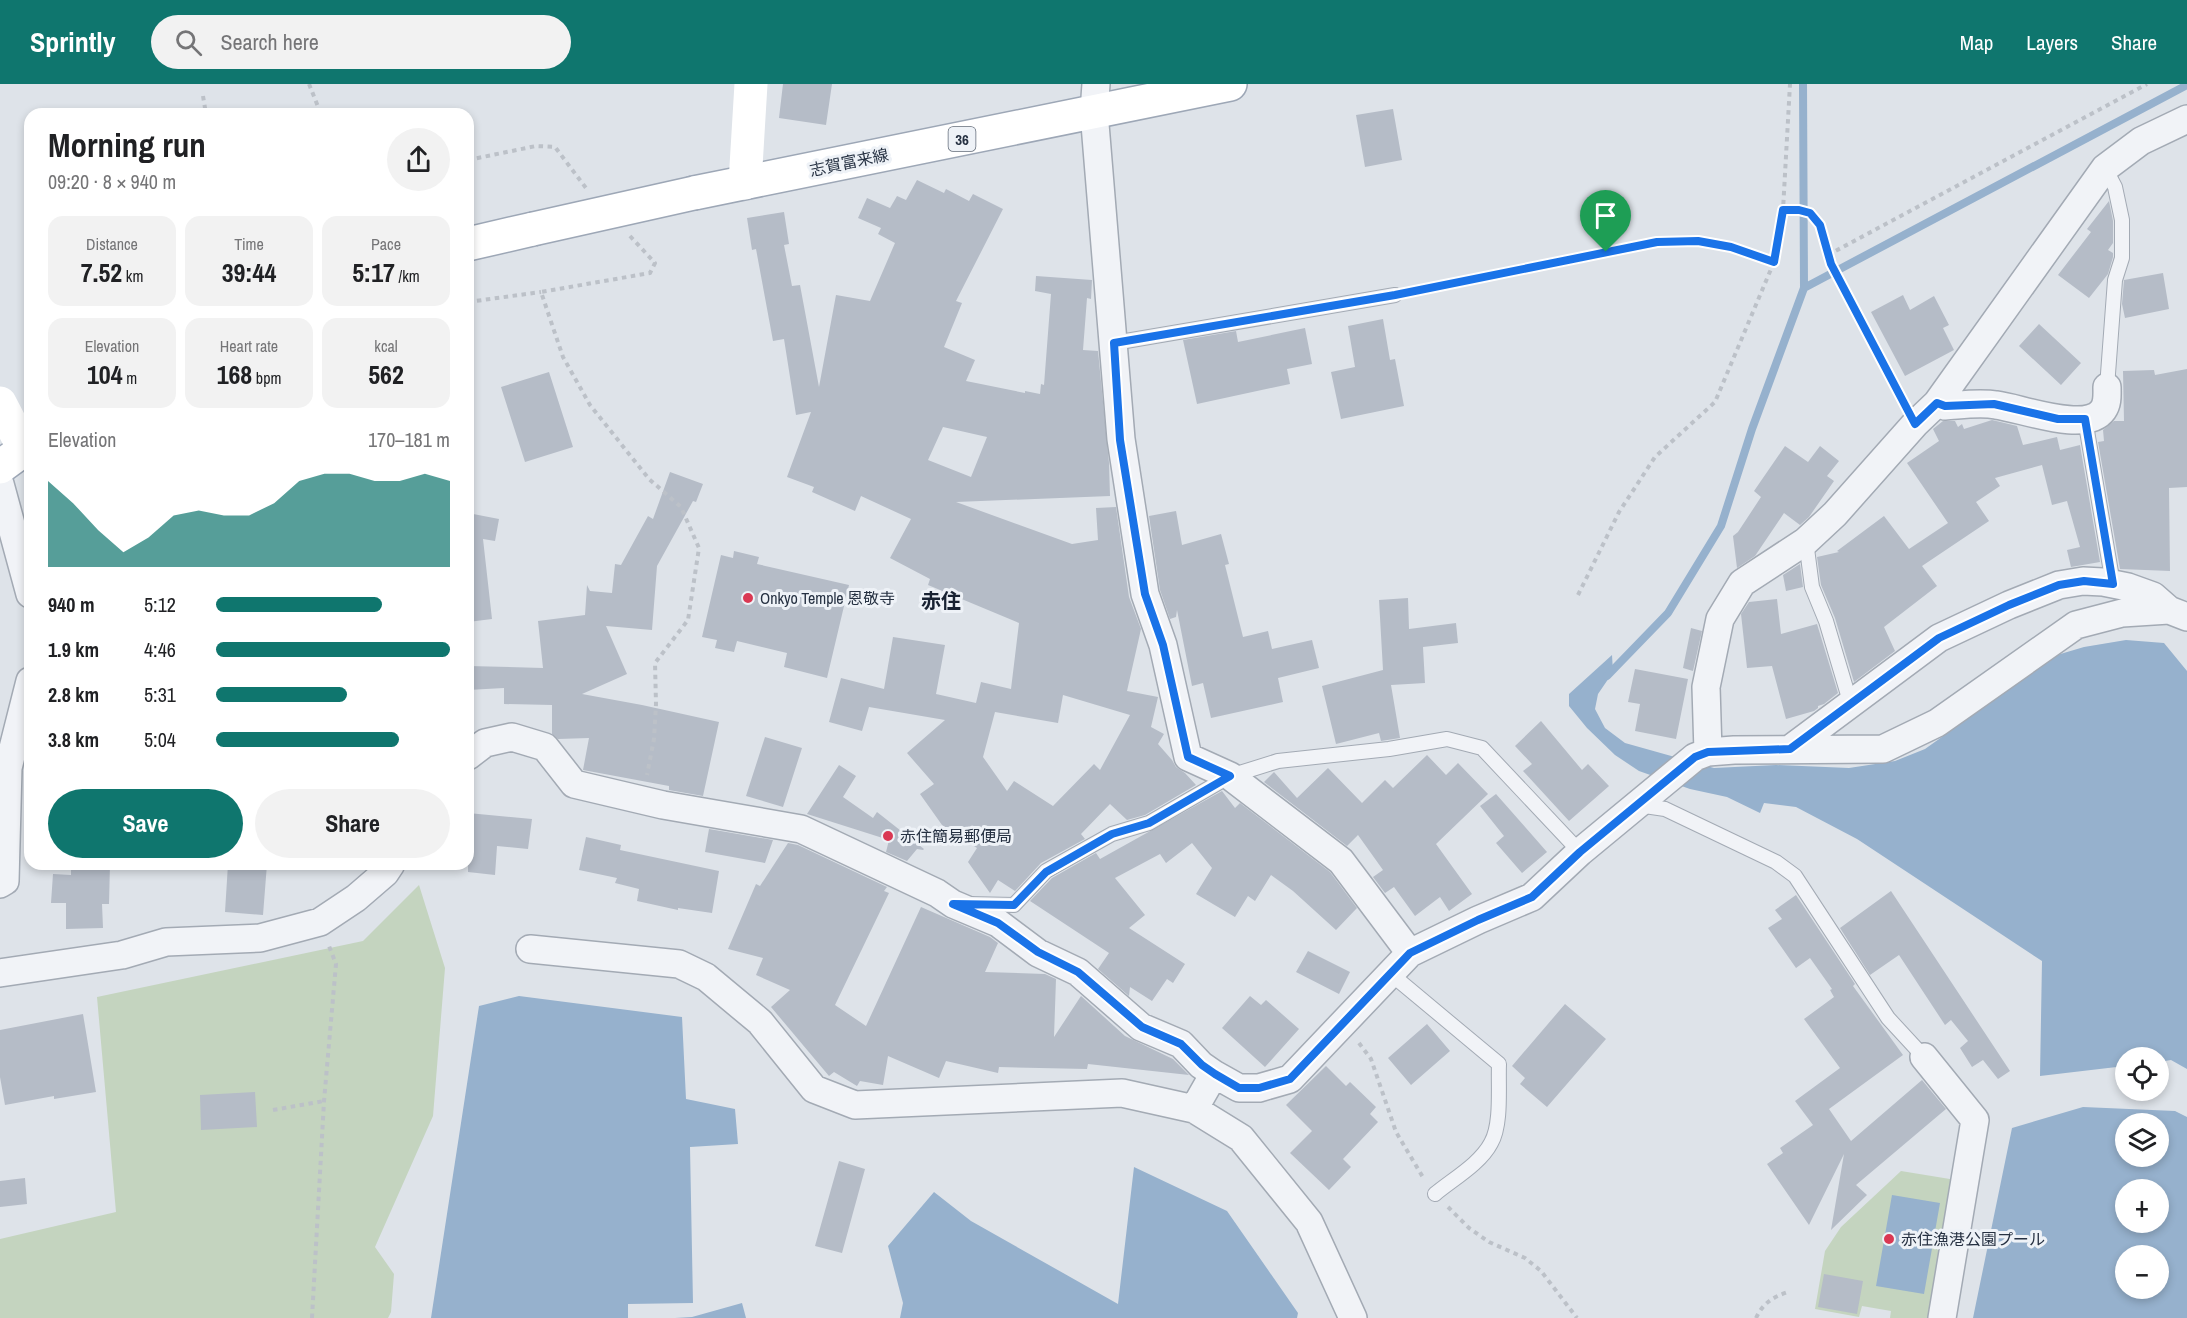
<!DOCTYPE html>
<meta charset="utf-8">
<style>
:root{--surface:#fff;--page:#f2f2f2;--text:#202124;--muted:#757577;--accent:#0f766e}
body{margin:0;font-family:"Archivo Narrow","Noto Sans JP",sans-serif;background:var(--page);color:var(--text);height:100vh;display:flex;flex-direction:column;font-size:22px;white-space:nowrap}
*{box-sizing:border-box;margin:0}
p{font-size:20px;color:var(--muted)}
.icon{flex:none;width:33px;height:33px;fill:none;stroke:currentColor;stroke-width:2;stroke-linecap:round;stroke-linejoin:round}
.map{position:relative;flex:1;overflow:hidden}
.details{position:absolute;left:24px;top:24px;width:450px;height:762px;display:flex;flex-direction:column;background:var(--surface);border-radius:18px;box-shadow:0 3px 9px #0003}
.details>*{flex:none}
.tools{position:absolute;left:2115px;top:963px;display:grid;gap:12px}
.tools a{display:grid;place-items:center;width:54px;height:54px;border-radius:50%;background:var(--surface);box-shadow:0 3px 9px #0003;font-size:30px}
.pin{position:absolute;display:grid;place-items:center;width:51px;height:51px;color:#fff;margin:-62px -26px;border-radius:50% 50% 50% 0;rotate:-45deg;box-shadow:0 0 6px #0007}
.pin .icon{rotate:45deg}
.round{display:grid;place-items:center;flex:none;width:63px;height:63px;border-radius:32px;background:var(--page)}
.overview{display:flex;align-items:center;justify-content:space-between;height:102px;padding:0 24px}
h1{font-size:33px;font-weight:700;line-height:45px}
.stats{display:grid;grid-template-columns:repeat(3,1fr);gap:9px;height:102px;padding:6px 24px}
.stats div{display:grid;align-content:center;border-radius:15px;background:var(--page);text-align:center}
.stats b{font-size:26px;font-weight:700}
.stats small{font-size:16px;font-weight:400}
.stats p{font-size:16px}
.chart{height:168px;padding:12px 24px}
.chart p{display:flex;justify-content:space-between}
.chart svg{width:100%;height:108px;margin-top:6px;fill:var(--accent);opacity:.7}
.action{display:flex;gap:12px;margin-top:auto;padding:12px 24px}
.action a{flex:1;height:69px;border-radius:36px;background:var(--accent);color:#fff;font-size:24px;font-weight:700;line-height:69px;text-align:center}
.action a+a{background:var(--page);color:var(--text)}
ul{padding:0 24px;list-style:none;font-size:20px}
li{display:grid;grid-template-columns:96px 72px 1fr;align-items:center;height:45px}
li i{height:15px;border-radius:8px;background:var(--accent)}
header{display:flex;align-items:center;gap:36px;box-sizing:border-box;height:84px;padding:0 30px;background:var(--accent);color:#fff}
header strong{font-size:28px}
nav{display:flex;gap:33px;margin-inline-start:auto;font-size:21px}
.search{width:420px;height:54px;background:var(--page);display:flex;align-items:center;gap:15px;box-sizing:border-box;padding:0 21px;border-radius:33px;color:var(--muted);font-size:22px}
.map>svg:first-child{display:block}
</style>
<header>
<strong>Sprintly</strong>
<div class="search"><svg class="icon" aria-label="search" viewBox="0 0 24 24"><circle cx="10" cy="10" r="6"/><path d="M15 15l6 6"/></svg>Search here</div>
<nav><a>Map</a><a>Layers</a><a>Share</a></nav>
</header>
<div class="map">
<svg width="2187" height="1234" viewBox="0 0 2187 1234">
<rect width="100%" height="100%" fill="#dee3e9"/>
<!-- green -->
<path fill="#c4d4bf" d="M419,801L445,884L433,1032L375,1163L394,1190L391,1228L388,1234H0V1155L116,1128L97,913L363,857Z
M1901,1087L1956,1096L1938,1234H1890L1891,1227L1862,1222L1859,1233L1815,1225L1825,1167L1841,1143Z"/>
<!-- water -->
<path fill="#96b1cd" fill-rule="evenodd" d="M2126,556L2164,559L2187,587V985L2171,976L2159,978L2158,974H2126L2125,982L2040,992L2042,877L1857,755L1796,723L1764,719L1760,729L1727,713L1690,705L1639,687L1615,671L1587,644L1569,622V610L1612,571L1613,588L1598,610L1595,625L1605,644L1625,659L1714,684L1776,681L1849,684L1895,677L1925,665L2057,571L2084,563Z
M519,912L682,933L686,1015L735,1025L738,1060L690,1063L693,1219L628,1220V1234H431L479,922Z
M2083,1023L2175,1027L2187,1033V1234H1973L2012,1044ZM2126,1040H2158V1072H2126ZM2126,1106H2158V1138H2126ZM2126,1172H2158V1204H2126Z
M1134,1083L1227,1127L1298,1229L1297,1234H900L903,1219L888,1162L934,1108L971,1137L1118,1220Z
M1892,1111L1940,1119L1924,1210L1876,1202Z
M742,1219L746,1234H675L692,1233Z"/>
<g fill="none" stroke-linecap="round" stroke-linejoin="round">
<!-- stream -->
<path stroke="#96b1cd" stroke-width="8" d="M1804,204L2187,1
M1607,592L1668,529L1721,442L1752,345L1804,204L1803,0"/>
</g>
<!-- building -->
<path fill="#b5bcc7" fill-rule="evenodd" d="M783,0H832L826,41L779,34Z
M1393,25L1402,76L1365,83L1356,31Z
M917,96L944,109L946,105L969,117L973,110L1003,125L956,217L962,219L944,263L975,276L966,297L1025,309V307L1040,310L1041,300L1044,301L1051,210L1035,207L1036,192L1092,196L1091,215L1087,214L1083,266L1098,267L1109,379L1110,412L956,418L1072,460L1098,456L1096,424L1116,423L1129,513L1141,545L1127,607L1158,613L1151,643L1164,650L1158,660L1172,676L1176,683L1185,689L1196,701L1145,731L1127,736L1110,720L1081,750L1085,755L1041,779L1015,807L998,796L990,809L968,778L977,764L942,741L920,710L934,700L907,669L945,636L869,623L862,647L829,638L841,594L884,605L893,553L945,561L936,610L976,619L981,598L1011,605L1019,539L928,501L930,495L890,474L911,435L861,412L855,427L812,408L814,403L787,393L811,328L796,331L784,255L773,257L756,165L752,166L747,134L784,128L789,160L784,161L792,202L800,201L819,303L836,211L870,217L895,159L878,150L881,144L858,134L867,114L890,124L897,112L906,116ZM943,343L987,353L971,393L928,376ZM1063,611L1130,631L1100,686L1094,680L1053,722L1014,697L1007,707L983,673L995,628L1058,639Z
M2109,117L2113,137V159L2108,166L2113,169V173L2108,190L2089,214L2058,191L2091,148L2087,145Z
M2163,189L2169,225L2125,234L2122,220L2124,196Z
M1903,211L1910,226L1934,212L1949,241L1943,244L1954,266L1905,292L1871,228Z
M1383,235L1390,276L1395,275L1404,322L1341,335L1331,288L1355,283L1348,242Z
M2039,240L2081,279L2061,301L2019,262Z
M1305,244L1312,280L1287,285L1290,300L1197,320L1183,256L1236,247L1238,258Z
M2187,285V403L2169,404L2170,487L2120,485L2098,358L2104,357L2103,346L2114,337H2124L2123,287L2154,286L2155,291Z
M549,288L573,363L525,378L501,303Z
M1992,336L2017,342L2023,361L2057,353L2060,366L2080,361L2100,478L2071,483L2067,466L2080,463L2067,417L2052,421L2042,381L1995,394L2000,402L1976,418L1989,437L1922,482L1937,502L1884,543L1895,567L1854,598L1835,534L1821,501L1817,473L1839,468L1837,467L1884,432L1909,465L1948,439L1907,379L1939,357L1933,345L1943,337H1955L1958,343L1962,340L1964,345Z
M1785,362L1808,378L1820,362L1839,377L1827,392L1834,397L1809,433L1800,441L1784,429L1755,472L1737,484L1733,452L1738,448L1761,413L1754,407Z
M670,388L703,400L696,418L693,417L657,482L652,546L606,542L627,590L582,610L642,621L719,638L703,712L669,706V702L583,686L589,654L558,655L552,650V621L504,620V604L468,606V582L543,584L538,537L585,531L587,501L590,507L612,509L615,480L621,481L648,432L653,435Z
M1176,427L1182,461L1221,450L1229,480L1225,481L1243,553L1268,547L1272,565L1312,556L1319,584L1278,594L1283,618L1211,634L1203,599L1192,602L1177,526L1176,533L1170,535L1160,506L1149,432Z
M468,429L499,435L495,457L483,455L492,535L468,538Z
M734,467L759,473L757,480L849,501L827,594L784,583L787,569L737,557L734,568L715,564L717,556L702,553L721,471L733,474Z
M1800,480L1803,503L1786,507L1783,491Z
M1408,514L1409,545L1456,539L1458,559L1423,563L1425,599L1391,601L1400,654L1381,657L1379,649L1336,660L1322,602L1383,586L1379,516Z
M1777,515L1781,550L1817,540L1838,609L1824,620L1818,622V624L1814,627L1786,635L1772,582L1747,584L1741,530L1749,518Z
M1691,544L1702,547L1693,587L1683,584Z
M1635,585L1688,595L1676,655L1635,647L1640,620L1628,618Z
M1541,637L1582,686L1588,680L1609,702L1569,737L1523,687L1532,680L1515,662Z
M765,653L802,664L783,723L746,712Z
M1427,671L1446,691L1458,679L1488,710L1436,760L1472,810L1449,827L1440,813L1415,832L1394,803L1385,809L1373,793L1383,786L1358,751L1347,762L1264,698L1274,688L1297,714L1328,684L1362,719L1385,696L1393,704Z
M839,681L856,692L843,713L873,734L877,728L924,765L923,766L917,765L907,777L886,768L889,756L807,730Z
M1222,707L1235,724L1240,719L1330,788L1357,824L1336,846L1293,807L1271,791L1255,817L1248,812L1235,833L1196,810L1212,784L1192,759L1166,779L1160,770L1115,794L1145,831L1129,844L1185,880L1173,899L1167,895L1152,917L1130,903L1129,912L1098,885L1109,869L1030,817L1052,794L1096,769L1100,775Z
M1496,710L1547,768L1522,789L1496,759L1504,752L1480,722Z
M468,729L532,735L528,765L497,762L495,791L468,788Z
M709,745L773,756L765,779L705,768Z
M586,753L621,761L620,766L719,787L712,829L678,824V826L637,817L639,805L615,799L617,794L579,786Z
M788,759L798,761L887,803L884,807L889,809L835,921L866,942L921,823L990,853L998,859L985,888L1045,890L1056,895L1054,953L1081,912L1125,952L1173,975L1189,991L1088,980L1087,985L999,983L998,989L946,977L939,994L888,972L883,1001L860,997L857,1002L834,988L829,992L771,923L790,906L756,891L763,874L728,865L756,800L760,802Z
M71,780H110L109,820H102L103,844L66,845V819H51L53,790L71,791Z
M228,780H267L263,831L225,828Z
M1891,807L2010,987L1998,995L1983,976L1972,983L1960,964L1968,957L1951,936L1945,941L1899,871L1870,891L1840,844Z
M1796,811L1855,900L1853,902L1903,971L1829,1025L1851,1057L1922,996L1946,1025L1856,1101L1867,1111L1831,1146L1844,1070L1809,1141L1767,1080L1783,1069L1780,1064L1813,1041L1795,1017L1840,984L1804,935L1834,913L1830,906L1832,905L1810,874L1796,884L1768,844L1782,835L1775,826Z
M1308,867L1350,888L1339,910L1296,888Z
M1250,912L1261,921L1266,916L1299,945L1265,983L1222,944Z
M1565,920L1606,955L1547,1023L1520,1000L1525,994L1512,982Z
M83,930L96,1008L54,1015V1012L5,1021L0,993V946Z
M1427,940L1450,967L1411,1001L1388,974Z
M1326,982L1346,1002L1350,998L1376,1023L1370,1030L1378,1038L1343,1075L1351,1083L1329,1106L1290,1069L1312,1047L1286,1021Z
M255,1008L257,1043L201,1046L200,1011Z
M839,1077L865,1085L842,1169L815,1162Z
M25,1094L27,1120L0,1123V1097Z
M1824,1190L1863,1197L1857,1230L1818,1223Z"/>
<g fill="none" stroke-linecap="round" stroke-linejoin="round">
<defs>
<path id="lane" d="M2105,84L2115,103L2122,136V174L2115,196L2107,303
M1114,259L1395,211
M2085,335L2113,500
M1806,457L1812,503L1826,537L1851,621
M1638,721L1665,725L1776,778L1795,792L1888,934L1924,973
M969,820L1014,821L1046,787L1112,750L1149,739L1230,692L1278,677L1389,665L1447,655L1482,664L1580,768
M1391,890L1499,980C1498,1002 1502,1040 1491,1059C1480,1080 1453,1095 1435,1110"/>
<path id="street" d="M1096,0L1094,28L1121,355L1145,510L1163,561L1188,673L1230,692L1341,777L1410,869
M1937,319L1945,322C1961,321 1980,318 1996,321C2021,324 2086,350 2103,326C2108,319 2107,311 2107,303
M0,400L30,510
M1790,665L1939,554L2009,521L2059,501L2083,497L2103,498L2128,503L2153,512L2169,526L2187,533
M1708,668L1706,603L1720,535L1742,499L1806,457L1835,430L1915,340L1937,319L2105,84L2141,57L2187,35
M468,672L485,659L512,653L545,663L574,700L663,721L801,745L937,809L953,820L998,839L1038,869L1078,888L1141,943L1181,960L1201,981L1214,990L1239,1004H1259L1290,995L1410,869L1478,836L1532,813L1580,768L1695,673L1708,668L1734,666L1883,665L1937,639L2076,541L2122,529L2169,526
M0,800L5,797L8,684L30,597
M530,865L679,880L706,893L760,938L814,1005L855,1021L1122,1009L1194,1025L1214,990
M0,889L122,871L166,858L260,854L320,838L356,814L385,789L391,780
M1924,973L1975,1036L1942,1234
M1194,1025L1241,1054L1309,1138L1353,1234"/>
<path id="primary" d="M694,109L1230,0
M468,160L533,145
M0,383L30,361"/>
</defs>
<!-- lane casing -->
<use href="#lane" stroke="#a3aab4" stroke-width="16"/>
<!-- street casing -->
<use href="#street" stroke="#a3aab4" stroke-width="30"/>
<!-- primary casing -->
<use href="#primary" stroke="#9da7b6" stroke-width="36"/>
<!-- path -->
<path stroke="#bcc1c8" stroke-width="4" stroke-dasharray="4.5 4.5" stroke-linecap="butt" d="M309,0L321,30
M203,12L206,30
M468,76L536,62L555,63L586,104
M1783,126H1799L1810,129L1820,141L1831,180L1903,318
M630,152L655,179L650,189L541,208L563,273L590,321L649,395L681,423L699,464L688,536L655,579L656,620L654,655L647,691
M1828,171L2147,0
M1411,208L1657,158L1698,157L1731,163L1774,178
M468,218L541,208
M1578,511L1619,428L1655,373L1715,318L1774,178L1783,126L1790,0
M1359,959L1371,975L1396,1048L1424,1095
M273,1026L324,1017
M1448,1123L1469,1144L1489,1158L1525,1174L1541,1187L1577,1234
M312,1234L324,1017L336,880L329,862
M1756,1234C1763,1219 1773,1213 1788,1208"/>
<!-- lane -->
<use href="#lane" stroke="#f1f3f7" stroke-width="14"/>
<!-- street -->
<use href="#street" stroke="#f1f3f7" stroke-width="27"/>
<!-- secondary -->
<path stroke="#fff" stroke-width="33" d="M745,99L751,0
M0,319L24,365"/>
<!-- primary -->
<use href="#primary" stroke="#fff" stroke-width="33"/>
<defs>
<path id="primary-bridge" d="M533,145L694,109"/>
</defs>
<!-- primary-bridge casing -->
<use href="#primary-bridge" stroke="#9da7b6" stroke-width="36" stroke-linecap="butt"/>
<!-- primary-bridge -->
<use href="#primary-bridge" stroke="#fff" stroke-width="33"/>
</g>
<g fill="none" stroke-linecap="round" stroke-linejoin="round">
<defs>
<path id="route" d="M1783,126H1799L1810,129L1820,141L1831,180L1915,340L1937,319L1945,322L1994,320L2058,335H2085L2113,500L2084,497L2059,501L2009,521L1939,554L1790,665L1708,668L1695,673L1580,768L1532,813L1478,836L1410,869L1290,995L1259,1004H1239L1215,990L1202,981L1181,960L1142,943L1078,888L1038,868L998,839L953,820L1014,821L1046,788L1112,750L1149,739L1230,692L1188,673L1163,561L1145,510L1120,356L1114,259L1395,211L1657,158L1698,157L1731,163L1774,178Z"/>
</defs>
<!-- route casing -->
<use href="#route" stroke="#fff" stroke-width="12"/>
<!-- route -->
<use href="#route" stroke="#1a73e8" stroke-width="8"/>
</g>
<!-- markers -->
<g fill="#da3853" stroke="#eef2f7" stroke-width="2">
<circle cx="748" cy="514" r="6"/>
<circle cx="888" cy="752" r="6"/>
<circle cx="1889" cy="1155" r="6"/>
</g>
<g text-anchor="middle" dominant-baseline="central" stroke-width="6" stroke-linejoin="round" paint-order="stroke">
<!-- shield labels -->
<rect fill="#eef2f7" stroke="#626b78" stroke-width="1.5" x="948.5" y="43" width="27" height="24" rx="4.5"/>
<g font-size="15" font-weight="bold" fill="#263142">
<text x="962" y="55">36</text>
</g>
<!-- street labels -->
<g font-size="16" fill="#263142" stroke="#eef2f7">
<text transform="translate(849 78) rotate(-12)">志賀富来線</text>
</g>
<!-- poi labels -->
<g font-size="16" fill="#263142" stroke="#eef2f7" text-anchor="start">
<text x="760" y="514">Onkyo Temple 恩敬寺</text>
<text x="900" y="752">赤住簡易郵便局</text>
<text x="1901" y="1155">赤住漁港公園プール</text>
</g>
<!-- quarter labels -->
<g font-size="20" font-weight="bold" fill="#182232" stroke="#eef2f7">
<text x="941" y="516">赤住</text>
</g>
</g>
</svg>
<div class="tools">
<a><svg class="icon" aria-label="locate" viewBox="0 0 24 24"><circle cx="12" cy="12" r="6"/><path d="M12 2v4M12 18v4M2 12h4M18 12h4"/></svg></a>
<a><svg class="icon" aria-label="layers" viewBox="0 0 24 24"><path d="M12 4l9 5-9 5-9-5zM3 14l9 5 9-5"/></svg></a>
<a>+</a>
<a>−</a>
</div>
<div class="pin" style="left:1606px;top:168px;background:#1e9e55"><svg class="icon" aria-label="arrive" viewBox="0 0 24 24"><path d="M6 21V4h12l-3 4 3 4H6"/></svg></div>
<section class="details">
<div class="overview"><div><h1>Morning run</h1><p>09:20 · 8 × 940 m</p></div><a class="round"><svg class="icon" aria-label="share" viewBox="0 0 24 24"><path d="M12 15V3M7 8l5-5 5 5M5 13v7h14v-7"/></svg></a></div>
<div class="stats">
<div><p>Distance</p><b>7.52<small> km</small></b></div>
<div><p>Time</p><b>39:44</b></div>
<div><p>Pace</p><b>5:17<small> /km</small></b></div>
</div>
<div class="stats">
<div><p>Elevation</p><b>104<small> m</small></b></div>
<div><p>Heart rate</p><b>168<small> bpm</small></b></div>
<div><p>kcal</p><b>562</b></div>
</div>
<div class="chart"><p><span>Elevation</span>170–181 m</p>
<svg viewBox="0 0 160 44" preserveAspectRatio="none"><path d="M0 44V9L10 18L20 29L30 38L40 32L50 23L60 21L70 23L80 23L90 18L100 9L110 6L120 6L130 9L140 9L150 6L160 9V44z"/></svg>
</div>
<ul>
<li><b>940 m</b>5:12<i style="width:71%"></i></li>
<li><b>1.9 km</b>4:46<i style="width:100%"></i></li>
<li><b>2.8 km</b>5:31<i style="width:56%"></i></li>
<li><b>3.8 km</b>5:04<i style="width:78%"></i></li>
</ul>
<div class="action"><a>Save</a><a>Share</a></div>
</section>
</div>
